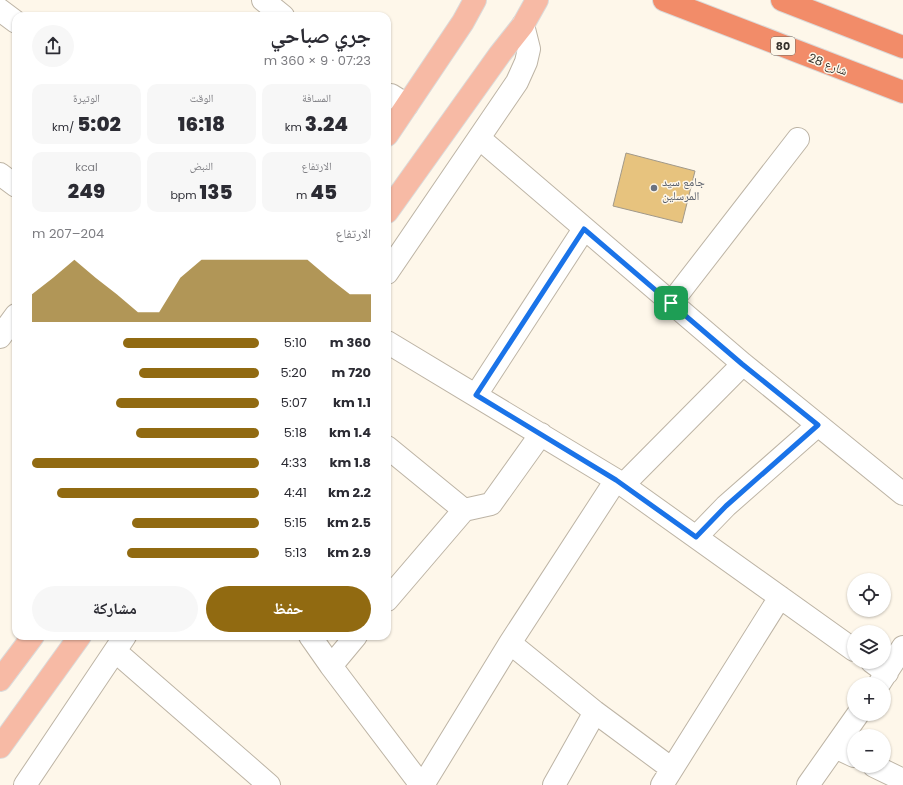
<!DOCTYPE html>
<html lang="ar">
<meta charset="utf-8">
<style>
:root{--surface:#fff;--page:#f7f7f7;--text:#2b2b33;--muted:#7c7c81;--accent:#916a11}
body{margin:0;font-family:Poppins,"Noto Naskh Arabic",sans-serif;background:var(--page);color:var(--text);direction:rtl;height:100vh;display:flex;flex-direction:column;font-size:15px;white-space:nowrap}
*{box-sizing:border-box;margin:0}
p{font-size:13px;color:var(--muted)}
.icon{flex:none;width:22px;height:22px;fill:none;stroke:currentColor;stroke-width:2;stroke-linecap:round;stroke-linejoin:round}
.map{position:relative;flex:1;overflow:hidden;direction:ltr}
.panel{position:absolute;left:12px;top:12px;width:379px;height:628px;display:flex;flex-direction:column;background:var(--surface);border-radius:12px;box-shadow:0 1px 3px #0004;direction:rtl}
.panel>*{flex:none}
.tools{position:absolute;left:847px;top:573px;display:grid;gap:8px}
.tools a{display:grid;place-items:center;width:44px;height:44px;border-radius:50%;background:var(--surface);box-shadow:0 1px 3px #0004;font-size:20px}
.pin{position:absolute;display:grid;place-items:center;width:34px;height:34px;color:#fff;margin:-17px;border-radius:8px;box-shadow:0 2px 6px #0006}
.round{display:grid;place-items:center;flex:none;width:42px;height:42px;border-radius:21px;background:var(--page)}
.overview{display:flex;align-items:center;justify-content:space-between;height:68px;padding:0 20px}
h1{font-size:22px;font-weight:800;line-height:30px}
.metrics{display:grid;grid-template-columns:repeat(3,1fr);gap:6px;height:68px;padding:4px 20px}
.metrics div{display:grid;align-content:center;border-radius:10px;background:var(--page);text-align:center}
.metrics b{font-size:20px;font-weight:800}
.metrics small{font-size:11px;font-weight:400}
.metrics p{font-size:11px}
.chart{height:112px;padding:8px 20px}
.chart p{display:flex;justify-content:space-between}
.chart svg{width:100%;height:72px;margin-top:4px;fill:var(--accent);opacity:.7}
.primary-button{display:flex;gap:8px;margin-top:auto;padding:8px 20px}
.primary-button a{flex:1;height:46px;border-radius:24px;background:var(--accent);color:#fff;font-size:16px;font-weight:800;line-height:46px;text-align:center}
.primary-button a+a{background:var(--page);color:var(--text)}
ul{padding:0 20px;list-style:none;font-size:13px}
li{display:grid;grid-template-columns:64px 48px 1fr;align-items:center;height:30px}
li i{height:10px;border-radius:5px;background:var(--accent)}
.map>svg:first-child{display:block}
</style>
<div class="map">
<svg width="903" height="785" viewBox="0 0 903 785">
<rect width="100%" height="100%" fill="#fef7ea"/>
<!-- building -->
<path fill="#e7c37e" stroke="#a1998a" d="M626,153L695,171L682,223L613,206Z"/>
<g fill="none" stroke-linecap="round" stroke-linejoin="round">
<defs>
<path id="minor" d="M263,0L283,16
M0,10L16,22
M387,96L391,95L407,105
M479,138L743,364L903,494
M0,174L16,186
M387,273L517,82L526,62L529,49L523,25
M671,303L798,139
M0,337L16,315
M387,342L616,480L854,650
M476,395L584,229
M387,447L464,510
M623,485L743,364
M696,537L726,506L818,425
M387,600L464,510L491,504L541,434
M310,636L331,666L421,785
M510,643L595,712L672,769
M115,651L269,785
M872,662L887,673
M331,666L356,636
M879,684L903,647
M835,747L854,756
M874,766L903,780
M25,785L125,636
M423,785L510,643L616,480
M554,785L595,712
M662,785L780,597
M808,785L858,714"/>
<path id="major" d="M387,135L463,22L475,0
M387,212L500,54L523,25L537,0
M0,680L33,636
M0,747L80,636"/>
<path id="highway" d="M664,0L903,92
M782,0L903,47"/>
</defs>
<!-- minor casing -->
<use href="#minor" stroke="#bdb4a5" stroke-width="24"/>
<!-- major casing -->
<use href="#major" stroke="#dbdad9" stroke-width="24"/>
<!-- highway casing -->
<use href="#highway" stroke="#dbdad9" stroke-width="24"/>
<!-- minor -->
<use href="#minor" stroke="#fff" stroke-width="22"/>
<!-- major -->
<use href="#major" stroke="#f7baa5" stroke-width="22"/>
<!-- highway -->
<use href="#highway" stroke="#f28c69" stroke-width="22"/>
</g>
<g fill="none" stroke-linecap="round" stroke-linejoin="round">
<defs>
<path id="route" d="M584,229L742,364L818,425L726,506L696,537L616,480L476,395Z"/>
</defs>
<!-- route casing -->
<use href="#route" stroke="#fff" stroke-width="8"/>
<!-- route -->
<use href="#route" stroke="#1a73e8" stroke-width="5"/>
</g>
<!-- markers -->
<circle fill="#6b7280" stroke="#fef7ea" stroke-width="1.5" cx="654" cy="188" r="4"/>
<g text-anchor="middle" dominant-baseline="central" stroke-width="3" stroke-linejoin="round" paint-order="stroke">
<!-- shield labels -->
<rect fill="#fef7ea" stroke="#726d65" stroke-width="1" x="771" y="37" width="24" height="18" rx="3"/>
<g font-size="11" font-weight="bold" fill="#36322c">
<text x="783" y="46">80</text>
</g>
<!-- street labels -->
<g font-size="12" fill="#36322c" stroke="#fef7ea">
<text transform="translate(828 64) rotate(21)">شارع 28</text>
</g>
<!-- worship labels -->
<g font-size="12" fill="#5b616d" stroke="#fef7ea" text-anchor="start">
<text x="662" y="181">جامع سيد<tspan x="662" dy="14">المرسلين</tspan></text>
</g>
</g>
</svg>
<div class="tools">
<a><svg class="icon" aria-label="locate" viewBox="0 0 24 24"><circle cx="12" cy="12" r="6"/><path d="M12 2v4M12 18v4M2 12h4M18 12h4"/></svg></a>
<a><svg class="icon" aria-label="layers" viewBox="0 0 24 24"><path d="M12 4l9 5-9 5-9-5zM3 14l9 5 9-5"/></svg></a>
<a>+</a>
<a>−</a>
</div>
<div class="pin" style="left:671px;top:303px;background:#1e9e55"><svg class="icon" aria-label="arrive" viewBox="0 0 24 24"><path d="M6 21V4h12l-3 4 3 4H6"/></svg></div>
<section class="panel">
<div class="overview"><div><h1>جري صباحي</h1><p>07:23 · 9 × 360 m</p></div><a class="round"><svg class="icon" aria-label="share" viewBox="0 0 24 24"><path d="M12 15V3M7 8l5-5 5 5M5 13v7h14v-7"/></svg></a></div>
<div class="metrics">
<div><p>المسافة</p><b>3.24<small> km</small></b></div>
<div><p>الوقت</p><b>16:18</b></div>
<div><p>الوتيرة</p><b>5:02<small> /km</small></b></div>
</div>
<div class="metrics">
<div><p>الارتفاع</p><b>45<small> m</small></b></div>
<div><p>النبض</p><b>135<small> bpm</small></b></div>
<div><p>kcal</p><b>249</b></div>
</div>
<div class="chart"><p><span>الارتفاع</span>204–207 m</p>
<svg viewBox="0 0 160 44" preserveAspectRatio="none"><path d="M0 44V27L10 17L20 6L30 17L40 27L50 38L60 38L70 17L80 6L90 6L100 6L110 6L120 6L130 6L140 17L150 27L160 27V44z"/></svg>
</div>
<ul>
<li><b>360 m</b>5:10<i style="width:60%"></i></li>
<li><b>720 m</b>5:20<i style="width:53%"></i></li>
<li><b>1.1 km</b>5:07<i style="width:63%"></i></li>
<li><b>1.4 km</b>5:18<i style="width:54%"></i></li>
<li><b>1.8 km</b>4:33<i style="width:100%"></i></li>
<li><b>2.2 km</b>4:41<i style="width:89%"></i></li>
<li><b>2.5 km</b>5:15<i style="width:56%"></i></li>
<li><b>2.9 km</b>5:13<i style="width:58%"></i></li>
</ul>
<div class="primary-button"><a>حفظ</a><a>مشاركة</a></div>
</section>
</div>
